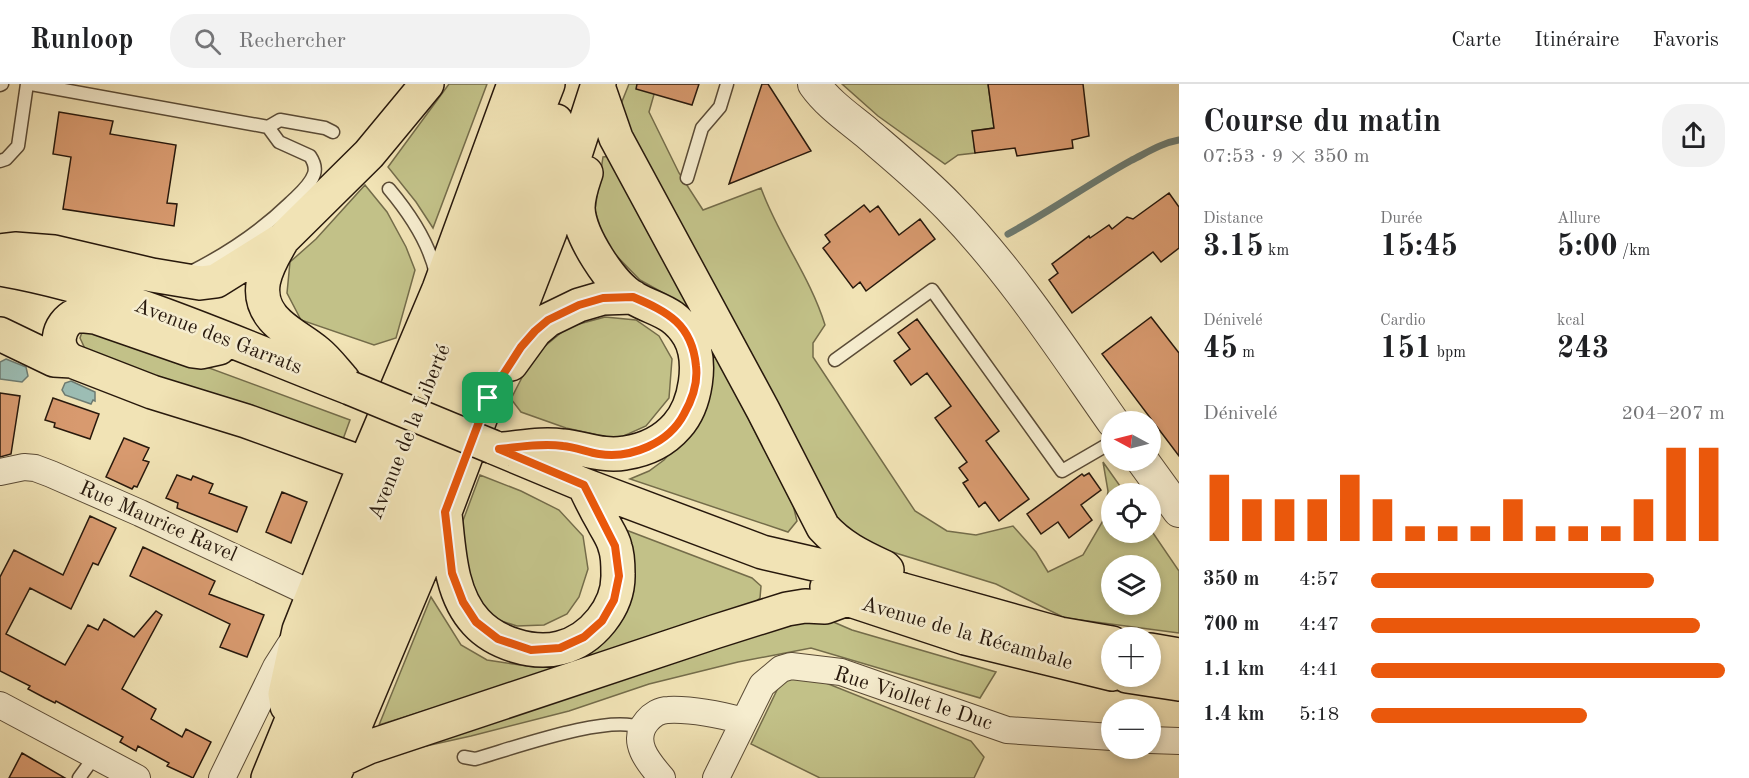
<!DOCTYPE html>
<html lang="fr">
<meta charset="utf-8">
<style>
:root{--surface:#fff;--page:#f2f2f2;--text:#202124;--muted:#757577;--line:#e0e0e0;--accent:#ea580c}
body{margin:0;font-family:"Old Standard TT",serif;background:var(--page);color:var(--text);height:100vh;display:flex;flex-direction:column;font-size:22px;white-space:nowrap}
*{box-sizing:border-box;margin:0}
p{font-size:20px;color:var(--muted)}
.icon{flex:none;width:33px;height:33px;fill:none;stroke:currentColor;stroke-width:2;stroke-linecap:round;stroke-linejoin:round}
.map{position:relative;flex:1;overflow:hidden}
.drawer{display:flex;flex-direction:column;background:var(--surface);width:570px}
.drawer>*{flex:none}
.needle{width:39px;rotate:277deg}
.fabs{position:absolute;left:1101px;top:327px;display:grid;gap:12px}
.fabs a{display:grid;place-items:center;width:60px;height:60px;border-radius:50%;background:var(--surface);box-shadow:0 3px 9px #0003;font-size:30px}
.pin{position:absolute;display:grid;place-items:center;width:51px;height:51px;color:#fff;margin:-26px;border-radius:12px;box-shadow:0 3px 9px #0006}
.round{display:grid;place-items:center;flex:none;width:63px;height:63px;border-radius:24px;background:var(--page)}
.head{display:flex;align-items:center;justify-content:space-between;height:102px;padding:0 24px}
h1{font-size:33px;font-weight:600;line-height:45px}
.metrics{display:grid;grid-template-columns:repeat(3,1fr);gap:9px;height:102px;padding:6px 24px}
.metrics div{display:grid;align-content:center}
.metrics b{font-size:30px;font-weight:600}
.metrics small{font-size:16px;font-weight:400}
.metrics p{font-size:16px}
.chart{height:168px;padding:12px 24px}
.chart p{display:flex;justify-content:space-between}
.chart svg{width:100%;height:108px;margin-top:6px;stroke:var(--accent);stroke-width:6}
ul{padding:0 24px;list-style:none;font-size:20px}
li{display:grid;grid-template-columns:96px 72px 1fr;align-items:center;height:45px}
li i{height:15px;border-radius:8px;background:var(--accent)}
header{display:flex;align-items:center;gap:36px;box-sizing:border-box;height:84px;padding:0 30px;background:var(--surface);border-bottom:2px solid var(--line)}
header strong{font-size:28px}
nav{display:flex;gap:33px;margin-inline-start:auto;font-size:21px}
.search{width:420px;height:54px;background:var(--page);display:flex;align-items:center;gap:15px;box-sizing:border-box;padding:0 21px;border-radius:24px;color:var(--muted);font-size:22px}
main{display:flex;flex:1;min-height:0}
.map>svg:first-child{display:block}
</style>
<header>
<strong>Runloop</strong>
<div class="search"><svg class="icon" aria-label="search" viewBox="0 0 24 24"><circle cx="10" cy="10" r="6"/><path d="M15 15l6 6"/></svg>Rechercher</div>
<nav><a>Carte</a><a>Itinéraire</a><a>Favoris</a></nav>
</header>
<main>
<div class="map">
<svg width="1179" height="694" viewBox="0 0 1179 694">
<rect width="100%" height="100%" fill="#f1e3b5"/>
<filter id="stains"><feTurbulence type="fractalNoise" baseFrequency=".00333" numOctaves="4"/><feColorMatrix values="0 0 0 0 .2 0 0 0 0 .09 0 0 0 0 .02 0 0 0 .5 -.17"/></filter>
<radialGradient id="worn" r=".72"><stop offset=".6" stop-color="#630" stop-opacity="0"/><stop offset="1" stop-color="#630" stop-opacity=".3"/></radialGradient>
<!-- green -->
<path fill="#c2c188" stroke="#746c4a" stroke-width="1.5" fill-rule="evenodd" d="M449,0H487L433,144L416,118L388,83Z
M629,0H657L649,28L679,89L703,126L761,104C778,152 810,192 825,241L813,259V273L915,427L947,447L976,451L1013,442L1036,468L1048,488L1083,471L1104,435L1108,407L1103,378L1125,409L1112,410V448H1150L1151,446L1179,487V549L1065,534L996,500L873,462L847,446L825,421L617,30ZM1112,482H1150V520H1112Z
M842,0H988L994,44L973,47L975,69L958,71L945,80L878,32Z
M613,72L793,421L797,437L788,448L630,395L649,387L664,376L703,332L710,302L676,216L640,196L605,160L595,126L603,73Z
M365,101L387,128L406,163L415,186L396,254L374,261L301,236L287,209L290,178L316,155Z
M605,233L636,236L659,252L672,275L669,314L646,342L617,355L566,344L521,328L511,315L533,272L568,243Z
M98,243L350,336L342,358L87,269L80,254L82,248Z
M480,391L521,407L559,426L583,452L588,485L579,513L567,530L544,541L517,542L489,533L469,499L461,442Z
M626,446L752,494L761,502L760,514L746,526L379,641L431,513L461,561L487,576L534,583H552L572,576L600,562L622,530Z
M824,534L852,546L996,588L980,614L811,564L738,578L649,600L569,627L471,652L381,672L792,537Z
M811,593L971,657L984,673L974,694H820L751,660L778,604L788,595Z"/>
<!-- water -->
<path fill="#9cbdb4" stroke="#6d7b71" stroke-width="1.5" d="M6,275L26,283L28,292L22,298L0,295V278Z
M71,297L95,308V317L93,316L91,320L65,311L62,306L65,299Z"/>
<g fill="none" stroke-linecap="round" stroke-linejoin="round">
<!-- stream -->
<path stroke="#6d7b71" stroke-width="7" d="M1008,150C1051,127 1090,99 1132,76C1148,68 1162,59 1179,56"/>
</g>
<!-- building -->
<path fill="#d89a6f" stroke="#27180c" stroke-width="1.5" d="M637,0H699L692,21L636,5Z
M762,0H768L811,67L729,100Z
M988,0H1083L1089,52L1072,56L1073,64L1017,72L1015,64L975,69L972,47L994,44Z
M59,28L113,37L110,50L176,61L167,119L177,120L174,142L63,125L71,73L53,70Z
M1169,109L1179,123V164L1161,178L1153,168L1072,229L1049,196L1058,189L1052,180L1089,152L1090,154L1109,141L1112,145L1127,133L1133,135Z
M864,121L870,128L878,122L899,151L920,135L935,155L866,207L860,198L853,204L823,164L830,158L825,151Z
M1151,233L1179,269V372L1102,270Z
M917,235L999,347L986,357L1029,415L999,437L985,418L979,423L963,399L968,396L959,384L967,378L935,334L951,322L927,289L911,301L894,277L910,265L898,249Z
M0,309L20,312L11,370L0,373Z
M53,314L99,330L90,355L54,343L55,339L45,336Z
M124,354L149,364L143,376L149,378L137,403L134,402L132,405L106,393Z
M1089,389L1101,406L1081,421L1092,436L1069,454L1058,438L1041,450L1027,430L1082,390L1084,392Z
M177,391L191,396L193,392L213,400L209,409L247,423L237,448L177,424L178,419L166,414Z
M282,408L307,418L291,459L266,448Z
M90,432L116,444L98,481L93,479L71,525L30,504L6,550L65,581L88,541L98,546L104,535L134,553L156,527L162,531L122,605L156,625L151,635L182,653L186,645L211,658L193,694L167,682L169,679L138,662L136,667L120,658L123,653L56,617L55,619L45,614L28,605L30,602L0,587V493L14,466L63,491Z
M143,463L215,497L209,510L264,531L247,573L220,563L230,540L130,492Z
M22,669L34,676L65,694H9Z"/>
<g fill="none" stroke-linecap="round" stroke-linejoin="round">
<defs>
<path id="service" d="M31,0L268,43L280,36L325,44L333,48
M0,1L2,0
M0,77L6,75L18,62L27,0
M687,94L702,44L720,23L727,0
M389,105C410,130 429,158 436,190
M189,189C227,170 260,148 290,119C298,111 310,102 314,90C316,84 314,78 310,72L279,58L268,43
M835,276L932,206L1062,387L1112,358
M464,673L475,675C511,665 610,629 641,644
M79,694L95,672"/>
<path id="minor" d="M0,388L24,383L35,384L51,390L140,429L312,510
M0,621L137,694
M1150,656L1179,657
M222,694L276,583L290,561
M662,694C648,678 630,657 647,637C652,631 660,626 668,626C690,625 721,631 743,637
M716,694L762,601L781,585L791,582L841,588L1007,646L1112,653"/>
<path id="tertiary" d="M814,0C828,20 849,34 867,49C895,73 924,97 949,123C1012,188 1061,264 1113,338
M1142,376L1179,427"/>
<path id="primary" d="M599,0L598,2L616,54L763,326L823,443C840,462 860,472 884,483L887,486
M283,155C266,183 249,213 279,240C291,251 305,258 317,268C327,276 335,287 343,296
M0,167L15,165L54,168L152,191L200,199L216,197L283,155L369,70L427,0
M0,185C122,206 235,260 350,304
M0,250L54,276L72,277L152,308L246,337L365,380
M72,277C52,266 57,240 76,231L95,233L193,267L201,268L219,264
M511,280L535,247L548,236L579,221L603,214L633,213
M493,363L584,401L762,468L836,485L903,506L1060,550L1112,559
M504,365C524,363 543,359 563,362C584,364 603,373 625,369C645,366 664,357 677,342C696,321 703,277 689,252C674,227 657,227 634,214C611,201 579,151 578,124C578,111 582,101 586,89
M445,430C449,466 450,510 476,538C495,559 533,571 560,564C592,556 619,523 618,490C618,482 618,471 615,463C613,454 607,446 603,438C596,426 590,414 584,401
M827,503L847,515L965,554L1112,590
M1150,566L1179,571
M1127,592L1179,600
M287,622L285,610L299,546L365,380L439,205L514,0
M343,675L369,663L714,548L787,525L805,522L825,523L847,515
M268,694L445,263L548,0
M299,694L335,614L460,308L556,37
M333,694L445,428L488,314L500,277L550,148L598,0"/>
</defs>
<!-- service casing -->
<use href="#service" stroke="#5a4b36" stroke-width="15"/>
<!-- minor casing -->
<use href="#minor" stroke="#5a4b36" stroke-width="28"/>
<!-- tertiary casing -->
<use href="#tertiary" stroke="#5a4b36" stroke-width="34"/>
<!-- primary casing -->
<use href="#primary" stroke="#27180c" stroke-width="36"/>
<!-- service -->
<use href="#service" stroke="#f6edcf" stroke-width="12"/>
<!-- minor -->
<use href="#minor" stroke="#f6edcf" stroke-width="26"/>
<!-- tertiary -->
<use href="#tertiary" stroke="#f6edcf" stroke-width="32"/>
<!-- primary -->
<use href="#primary" stroke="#f1e3b5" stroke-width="33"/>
<defs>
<path id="primary-bridge" d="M350,304L493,363"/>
</defs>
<!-- primary-bridge casing -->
<use href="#primary-bridge" stroke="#27180c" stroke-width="36" stroke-linecap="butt"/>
<!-- primary-bridge -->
<use href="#primary-bridge" stroke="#f1e3b5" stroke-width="33"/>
</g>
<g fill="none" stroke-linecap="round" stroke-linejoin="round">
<defs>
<path id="route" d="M633,213C668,228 692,240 696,282C698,298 692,316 684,330C669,359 631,375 599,370C587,368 575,363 563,362C542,359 520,363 499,365L584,401L615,462L619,492L614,516L602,537L584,553L560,564L531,566L498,555L476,538L463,518L452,489L445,428L488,314L521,263L535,247L548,236L579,221L603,214Z"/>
</defs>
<!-- route casing -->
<use href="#route" stroke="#fff" stroke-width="12"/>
<!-- route -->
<use href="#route" stroke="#ea580c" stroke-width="8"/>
</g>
<g text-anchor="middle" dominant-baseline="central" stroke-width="5" stroke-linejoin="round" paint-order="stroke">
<!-- street labels -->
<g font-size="21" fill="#27180c" stroke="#f6edcf">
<text transform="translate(218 253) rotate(21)">Avenue des Garrats</text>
<text transform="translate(410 348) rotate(-68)">Avenue de la Liberté</text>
<text transform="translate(158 438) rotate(24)">Rue Maurice Ravel</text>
<text transform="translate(967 550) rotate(16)">Avenue de la Récambale</text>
<text transform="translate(913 615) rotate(18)">Rue Viollet le Duc</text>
</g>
</g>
<rect width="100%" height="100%" filter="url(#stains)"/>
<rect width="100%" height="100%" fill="url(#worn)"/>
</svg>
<div class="fabs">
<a><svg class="needle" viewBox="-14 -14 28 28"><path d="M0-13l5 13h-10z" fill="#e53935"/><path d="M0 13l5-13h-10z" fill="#757577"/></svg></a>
<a><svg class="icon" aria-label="locate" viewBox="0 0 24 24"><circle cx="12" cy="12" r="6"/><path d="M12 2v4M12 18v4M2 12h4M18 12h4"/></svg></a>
<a><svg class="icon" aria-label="layers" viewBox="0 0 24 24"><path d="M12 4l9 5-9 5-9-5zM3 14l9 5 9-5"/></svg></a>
<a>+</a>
<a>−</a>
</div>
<div class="pin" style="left:488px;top:314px;background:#1e9e55"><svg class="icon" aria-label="arrive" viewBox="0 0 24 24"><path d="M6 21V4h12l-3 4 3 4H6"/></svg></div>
</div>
<section class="drawer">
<div class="head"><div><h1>Course du matin</h1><p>07:53 · 9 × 350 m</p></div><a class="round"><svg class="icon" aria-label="share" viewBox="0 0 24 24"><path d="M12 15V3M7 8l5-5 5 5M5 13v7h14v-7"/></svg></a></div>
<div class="metrics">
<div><p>Distance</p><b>3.15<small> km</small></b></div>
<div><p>Durée</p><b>15:45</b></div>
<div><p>Allure</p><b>5:00<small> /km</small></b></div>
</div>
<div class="metrics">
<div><p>Dénivelé</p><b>45<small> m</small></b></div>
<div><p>Cardio</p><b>151<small> bpm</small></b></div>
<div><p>kcal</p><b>243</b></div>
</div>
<div class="chart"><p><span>Dénivelé</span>204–207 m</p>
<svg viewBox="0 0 160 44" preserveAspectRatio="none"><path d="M5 44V17M15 44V27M25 44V27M35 44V27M45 44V17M55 44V27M65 44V38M75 44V38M85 44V38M95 44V27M105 44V38M115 44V38M125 44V38M135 44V27M145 44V6M155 44V6"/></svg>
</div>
<ul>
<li><b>350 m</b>4:57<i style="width:80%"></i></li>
<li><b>700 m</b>4:47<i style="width:93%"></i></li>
<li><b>1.1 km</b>4:41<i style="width:100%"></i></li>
<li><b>1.4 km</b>5:18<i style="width:61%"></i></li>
</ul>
</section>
</main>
